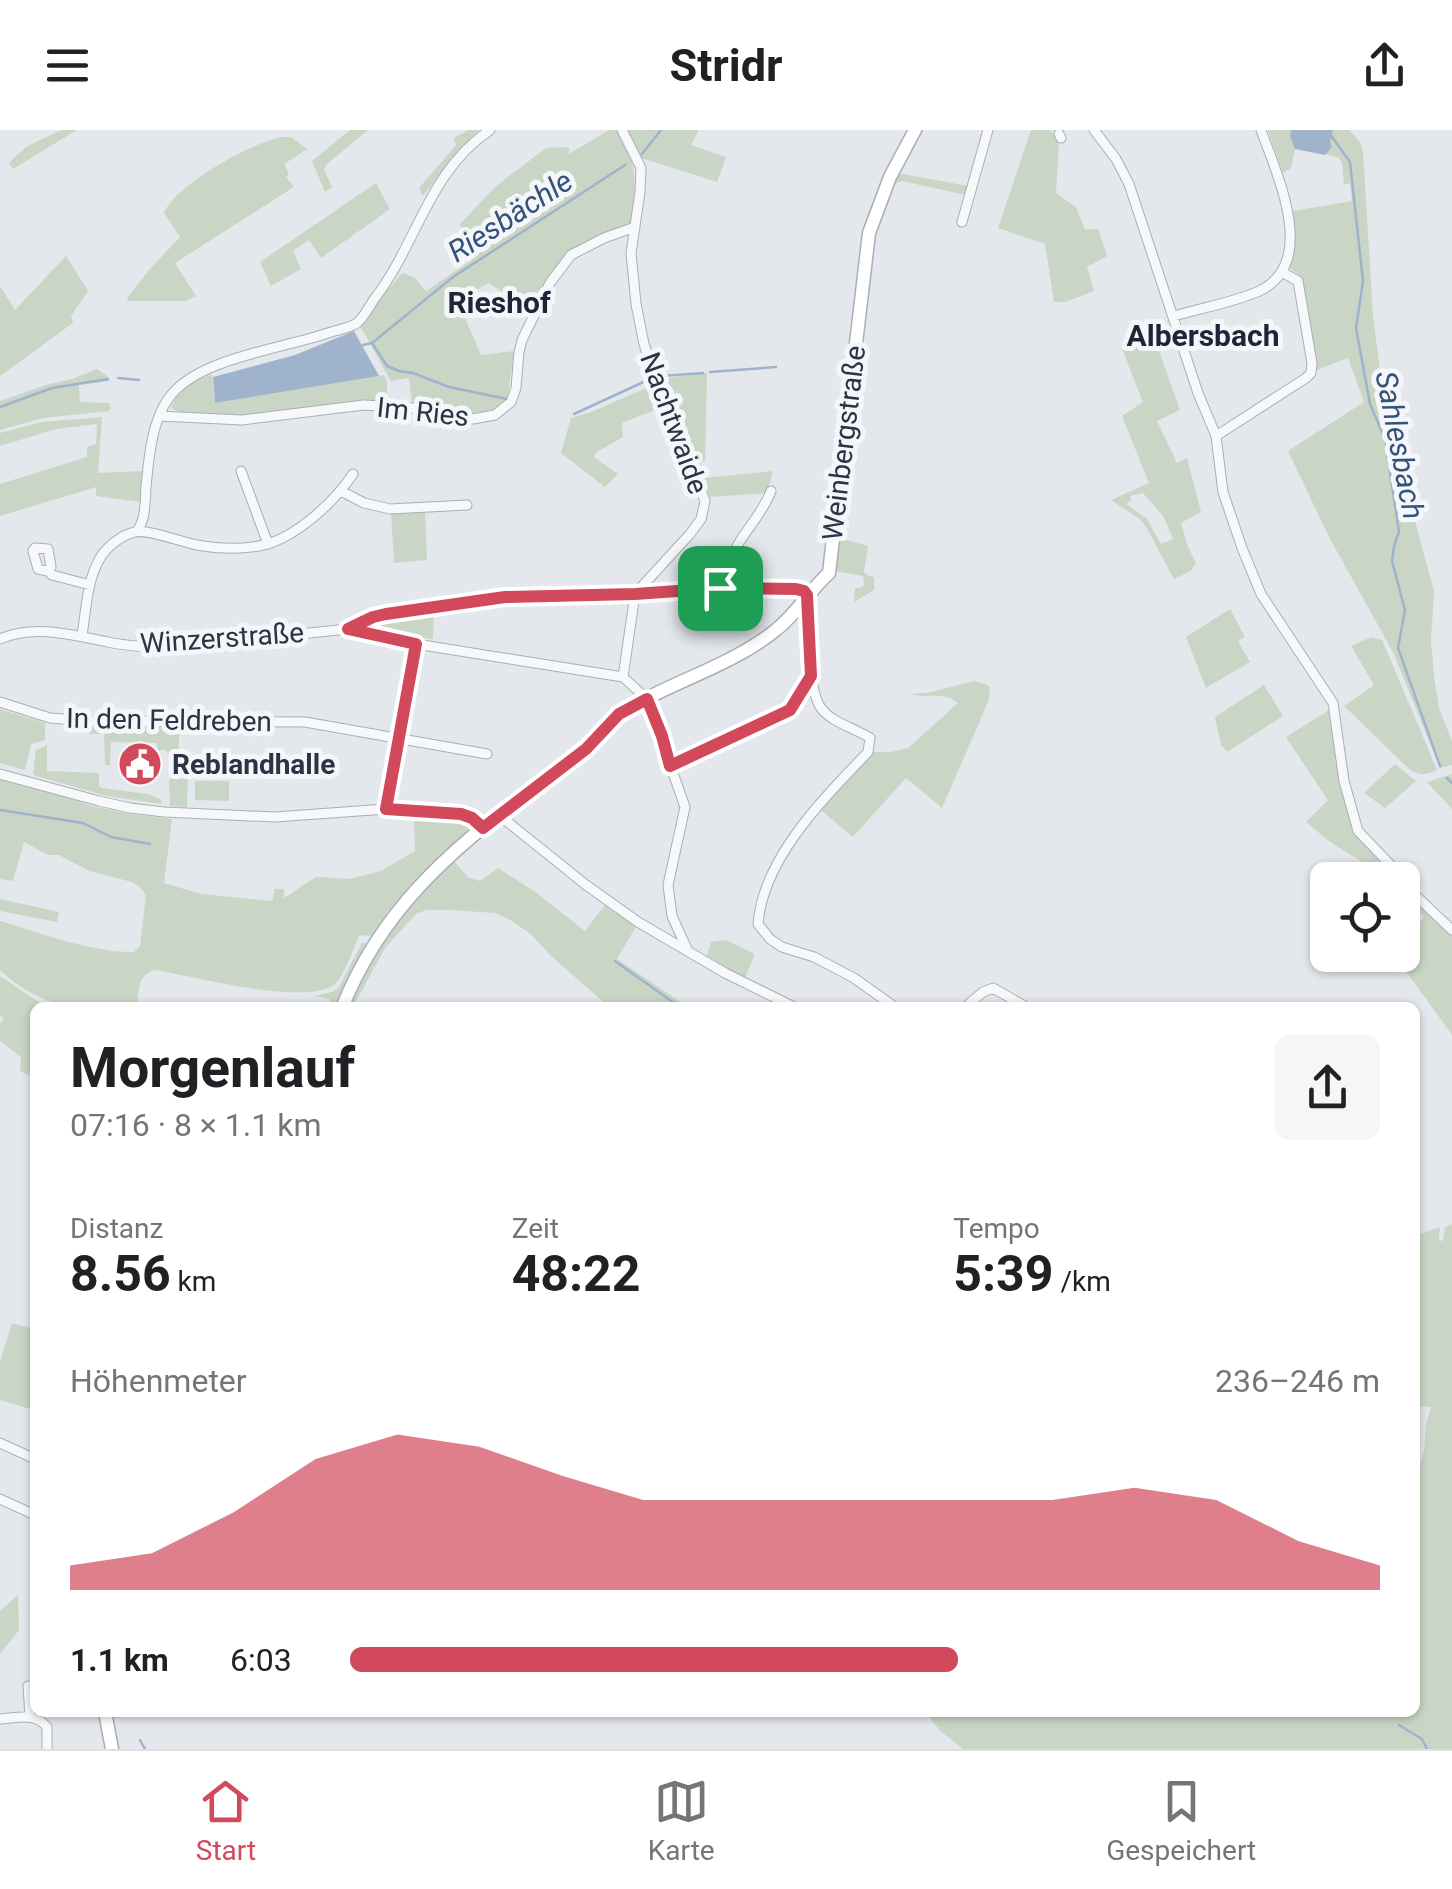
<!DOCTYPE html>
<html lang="de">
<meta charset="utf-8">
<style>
:root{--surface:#fff;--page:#f6f6f6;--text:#202124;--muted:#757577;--line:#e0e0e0;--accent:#d1495b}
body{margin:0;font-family:Roboto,sans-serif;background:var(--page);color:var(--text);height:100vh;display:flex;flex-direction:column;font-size:38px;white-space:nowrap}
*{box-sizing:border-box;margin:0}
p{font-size:32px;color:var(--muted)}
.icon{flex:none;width:55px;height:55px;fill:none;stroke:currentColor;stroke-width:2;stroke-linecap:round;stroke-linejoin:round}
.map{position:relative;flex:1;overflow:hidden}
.side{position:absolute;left:30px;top:872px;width:1390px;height:715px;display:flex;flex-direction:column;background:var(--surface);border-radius:15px;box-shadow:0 2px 8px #0004}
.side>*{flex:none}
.fabs{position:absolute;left:1310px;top:732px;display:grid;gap:20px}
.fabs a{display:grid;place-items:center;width:110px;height:110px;border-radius:15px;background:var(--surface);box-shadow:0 2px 8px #0004;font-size:50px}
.pin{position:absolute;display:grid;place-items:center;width:85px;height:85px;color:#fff;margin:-42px;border-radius:20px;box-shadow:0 5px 15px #0006}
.round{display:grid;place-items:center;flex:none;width:105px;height:105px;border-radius:15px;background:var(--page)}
.summary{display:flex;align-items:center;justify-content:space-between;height:170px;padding:0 40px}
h1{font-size:55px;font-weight:700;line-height:75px}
.figures{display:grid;grid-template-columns:repeat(3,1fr);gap:15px;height:170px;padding:10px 40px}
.figures div{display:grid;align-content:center}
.figures b{font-size:50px;font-weight:700}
.figures small{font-size:28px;font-weight:400}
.figures p{font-size:28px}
.chart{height:280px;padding:20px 40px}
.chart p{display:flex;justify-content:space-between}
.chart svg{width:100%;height:180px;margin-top:10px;fill:var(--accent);opacity:.7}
ul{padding:0 40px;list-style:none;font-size:32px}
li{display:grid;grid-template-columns:160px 120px 1fr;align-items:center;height:75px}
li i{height:25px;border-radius:12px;background:var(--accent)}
header{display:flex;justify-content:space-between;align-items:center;height:130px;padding:0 40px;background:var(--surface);font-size:45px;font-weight:700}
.tab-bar{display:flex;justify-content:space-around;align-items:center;height:140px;border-top:2px solid var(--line);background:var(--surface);font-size:28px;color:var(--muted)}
.tab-bar a{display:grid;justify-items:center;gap:5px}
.tab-bar .on{color:var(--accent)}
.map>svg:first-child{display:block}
</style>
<header><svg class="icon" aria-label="menu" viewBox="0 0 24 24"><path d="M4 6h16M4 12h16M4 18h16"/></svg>Stridr<svg class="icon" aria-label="share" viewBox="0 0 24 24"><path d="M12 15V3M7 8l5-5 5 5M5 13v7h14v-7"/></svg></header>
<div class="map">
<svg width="1452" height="1619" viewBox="0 0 1452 1619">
<rect width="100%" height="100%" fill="#e4e7ec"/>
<!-- green -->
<path fill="#c9d6c5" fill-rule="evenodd" d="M61,0H77L13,39L9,33L26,17Z
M350,0H368L327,34L324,40L332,57L325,62L312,31Z
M468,0H479L459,20L423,66L419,58L456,15L453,9Z
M609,0H617C639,33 636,57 631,95L581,116L535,175L512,169L489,153L457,170L481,225L514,221L507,271C480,293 444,280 412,274L409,248L391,251L359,194L402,143L414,147L426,161L473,129L460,94L495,57L546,18L569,17V24Z
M628,0H699L691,15L726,27L717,52L641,28Z
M1031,0H1050L1059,9L1056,63L1076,77L1085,100L1098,99L1107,126L1087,137L1094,161L1065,172H1054L1045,114L998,98Z
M1268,0H1349L1359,11L1363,21L1373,186L1380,240L1389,295L1434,461L1431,511L1434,546L1439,578L1452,611V635L1440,638L1393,522L1329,407L1288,321L1364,272L1348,228L1317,240L1299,145L1290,138L1295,120L1293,81L1352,71L1350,54H1344L1342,33L1338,27L1295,19L1291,38L1283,43Z
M282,7H291L307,19L284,34L289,44L286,47L294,57L175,133L196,166L185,171H128L127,168L149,140L180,107L164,83C176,54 251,13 282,7Z
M897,43L968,56L966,65L902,51L892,54Z
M376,53L390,79L321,128L309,110L293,121L301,139L271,156L260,132Z
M66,126L88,161L71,186L73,193L0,246V156L15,180Z
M1152,201L1180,280L1157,291L1177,333L1187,328L1201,382L1181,393L1188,417L1196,433L1191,441L1174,449L1146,397L1141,390L1111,370L1149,353L1122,286L1143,272L1121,216ZM1143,363L1163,386L1173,409L1161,414L1147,389L1126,374L1131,370L1130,366Z
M97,239L107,246L110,251L79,255L80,272L109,273L111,278L109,281L43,288L0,300V271L49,254L72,249Z
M707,243L705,331L702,330L701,340L697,342L660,249Z
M212,244L215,273L384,245L387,253V271L365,270L273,284L218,286L179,282L171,278C177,259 194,251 212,244Z
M653,255L662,277L622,293L623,307L597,322L594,327L618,344L605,357L561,323L571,288L591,282Z
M102,287L98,343L142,341L141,372L96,366V357L0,386V354L87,327V317L96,314L97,296L96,294L56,299L0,316V303L42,292Z
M773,341L767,363L710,367L702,352L703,348Z
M425,382L427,430L394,433L391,383Z
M836,407L868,416L864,442L868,446L874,447V460L854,472L855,458H861L864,455L863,446L834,441Z
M1230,479L1245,507L1238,511L1250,532L1206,558L1186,507Z
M434,480L433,509L377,503L370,499L371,493L375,489Z
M1371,507L1382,510L1437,640C1426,645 1419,646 1409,639L1344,576L1374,555L1351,516Z
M974,551L988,555L990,559L988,572L942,678L906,648L853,707L817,677L872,622H891L908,618L958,573C944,561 926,569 910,564L927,563Z
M1264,555L1283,586L1227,622L1221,615L1215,587Z
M0,579L45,593V610L31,614L25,640L0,633Z
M1331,579L1356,702L1401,750H1391L1330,712L1306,692L1328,670L1286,607Z
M90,597H188L179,606V624H170L165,620H158L157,613L111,612L110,635H105L104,604H89Z
M47,615V641L99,643V656L102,658L148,664L160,669L162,674L107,666L36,646L33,644L36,620Z
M182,631H188L187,677L170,676L169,650L182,636Z
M1395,634L1416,651L1385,678L1364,663Z
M1452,644V679L1427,652Z
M0,649L23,653L92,676L130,684L172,689L164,753L201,764L272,771L275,759H284V768L316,747L349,749L381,741L415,721L414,684L440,685L467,692L469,701L388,781L372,806L359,805C354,817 344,846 335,854C308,877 192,846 156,840C137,843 139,861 137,877C116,877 93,880 72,877C47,874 17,857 0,840V791C40,803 94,823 134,822L140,816L146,765L141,758L132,752L89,741L59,725H48L24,712L13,751L0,749Z
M195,651H229V671L195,670Z
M452,729L469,748L480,751L498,738L534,761L585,801L605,775L637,795L617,829L688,877H622L612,873L609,877L549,824L531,804L510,790L495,783L450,780H426L416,784L385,818L353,877L346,878L382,806Z
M1403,762L1428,781L1452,802V905L1398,830L1424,786L1403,769Z
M0,769L59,782L57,792L0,781Z
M726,810L755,824L744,850L707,826L711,812Z
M362,813H366L336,877H328L330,869L315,866L332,862L339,857Z
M0,846L40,873L54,877L35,878V948L20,941L21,927L0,911V894L4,888L0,885Z
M1452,1094V1619H963L939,1600L927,1583L1113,1582L1116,1586L1120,1582H1415V1353L1424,1321L1426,1294L1431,1277L1415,1276V1106L1440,1097L1439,1110L1443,1111L1445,1097Z
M12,1193L35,1199V1275L33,1280L0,1270V1231Z
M18,1465L19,1500L0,1524V1481Z"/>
<!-- water -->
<path fill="#9fb4cc" d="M1291,0H1333L1330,12L1332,17L1325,25L1295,19L1290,6Z
M354,201L379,246L215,273L213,247L295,225Z"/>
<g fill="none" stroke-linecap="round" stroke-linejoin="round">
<!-- stream -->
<path stroke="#9fb4cc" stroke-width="2.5" d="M1327,0L1350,32L1363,151L1356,198L1370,274L1385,309L1399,402L1394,416L1392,431L1405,480L1398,518L1440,636
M642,24L661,0
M372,213L387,236L399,241L413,243L449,257L507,269
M363,215L372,213L453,147L625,35
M710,242L776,237
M662,246L703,243
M118,248L139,250
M0,277L52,258L108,249
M574,284L650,249
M1447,648L1452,653
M0,680L83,693L111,707L150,714
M615,831L681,878
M1389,1582L1392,1585
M1399,1595L1422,1609L1427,1619
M140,1610L145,1619"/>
<defs>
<path id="street" d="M622,0L641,38L640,62L631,123L636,174L644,214L656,251L705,371L701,389L690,404L635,464L623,547
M1094,0L1116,29L1129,54L1198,263L1216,306L1223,362L1242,418L1261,464L1333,573L1344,651L1358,701L1411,756L1413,763L1452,800
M1059,4L1061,8
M962,92L988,0
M1174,186C1201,178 1231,173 1257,162C1320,135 1277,45 1261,0
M159,286L242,290L364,275L413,278L473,289L495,285L511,272L516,258L519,222L522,210L550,153L571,125L604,108L635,97
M1216,306L1306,248L1311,243L1312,233L1298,151L1282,142
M241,341L268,414
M341,361L364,373L390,379L467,375
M137,401C146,389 145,372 146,357C149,328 151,294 168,269C196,228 282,219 328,203C336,200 350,198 357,193C364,187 370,175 375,168C418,112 428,42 490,0
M48,441L51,437L48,419L35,418L33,421L38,439L48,441L52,445L90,455
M720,458C725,441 731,426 740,411C751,394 764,380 771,361
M348,499L373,487L386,484L522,466L635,464L720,458L804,461L807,465C807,491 807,558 821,578C832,593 855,598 870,608L868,622C824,668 763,728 758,794L770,809L782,817L814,827L854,848L896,878
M82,505C86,481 87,451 99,430C105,418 121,405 135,402C152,399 184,414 203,416C222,419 245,419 264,415C298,406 334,372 353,344
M0,509C35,494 72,505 108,512C126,516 145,517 163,518L348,499L416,514L623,547L647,569L685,677L668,755L672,786L687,819
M0,572L50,588L88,591L305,592L487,624
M670,636L790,580L811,546
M0,644L99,671L130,678L164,682L275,687L386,679L419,680L461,684L472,688L483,698
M386,679L416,514
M499,685L586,755L638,792L725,843L796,878
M964,878L983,862L993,858L1028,878
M0,1313L35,1329
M0,1369L35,1385
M28,1556L30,1587
M0,1589C17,1588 35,1582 47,1597V1619"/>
<path id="secondary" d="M342,878C381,780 448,723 529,661C547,647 567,635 585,620C598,609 608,592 622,582C670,552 734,535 777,499C797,483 810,460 829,443L869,103L890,47L915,0
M105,1582L112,1619"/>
</defs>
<!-- street casing -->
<use href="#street" stroke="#a9aeb7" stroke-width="11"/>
<!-- secondary casing -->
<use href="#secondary" stroke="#a9aeb7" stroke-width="15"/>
<!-- street -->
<use href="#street" stroke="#f7f8fa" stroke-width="9"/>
<!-- secondary -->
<use href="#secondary" stroke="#fff" stroke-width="12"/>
</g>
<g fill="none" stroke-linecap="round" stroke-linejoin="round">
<defs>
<path id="route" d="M720,458L796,459L804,461L807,465L811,546L790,580L670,636L662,606L647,569L619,584L586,619L483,698L472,688L461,684L386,679L416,514L348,499L373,487L386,484L505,467L635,464Z"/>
</defs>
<!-- route casing -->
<use href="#route" stroke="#fff" stroke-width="20"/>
<!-- route -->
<use href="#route" stroke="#d1495b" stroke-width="12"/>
</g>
<!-- icons -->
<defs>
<symbol id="civic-disc" viewBox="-11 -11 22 22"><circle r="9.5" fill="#d1495b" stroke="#f4f6f9"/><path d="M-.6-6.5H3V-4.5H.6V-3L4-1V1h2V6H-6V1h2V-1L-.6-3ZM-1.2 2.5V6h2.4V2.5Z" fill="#fff"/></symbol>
</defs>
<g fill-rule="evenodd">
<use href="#civic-disc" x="115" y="609" width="50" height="50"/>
</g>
<g text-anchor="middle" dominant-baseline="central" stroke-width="10" stroke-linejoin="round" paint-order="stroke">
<!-- street labels -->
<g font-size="28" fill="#2b3445" stroke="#f4f6f9">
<text transform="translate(423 282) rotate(6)">Im Ries</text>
<text transform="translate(674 293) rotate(70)">Nachtwaide</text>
<text transform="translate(844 313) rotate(-83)">Weinbergstraße</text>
<text transform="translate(222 508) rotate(-4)">Winzerstraße</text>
<text transform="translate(169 590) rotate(1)">In den Feldreben</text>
</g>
<!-- poi labels -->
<g font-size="28" font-weight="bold" fill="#2b3445" stroke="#f4f6f9" text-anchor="start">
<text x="172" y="634">Reblandhalle</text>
</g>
<!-- water labels -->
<g font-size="30" font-style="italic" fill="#34527a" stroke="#f4f6f9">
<text transform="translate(510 86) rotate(-33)">Riesbächle</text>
<text transform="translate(1400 315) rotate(79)">Sahlesbach</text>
</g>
<!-- neighbourhood labels -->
<g font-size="30" font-weight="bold" fill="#1d2536" stroke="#f4f6f9">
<text x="499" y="172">Rieshof</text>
<text x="1203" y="205">Albersbach</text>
</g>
</g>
</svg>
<div class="fabs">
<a><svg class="icon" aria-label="locate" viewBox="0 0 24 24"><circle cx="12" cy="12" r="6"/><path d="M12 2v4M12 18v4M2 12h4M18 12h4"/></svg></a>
</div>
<div class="pin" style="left:720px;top:458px;background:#1e9e55"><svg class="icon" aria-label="arrive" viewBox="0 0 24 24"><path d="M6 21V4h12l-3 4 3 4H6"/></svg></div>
<section class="side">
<div class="summary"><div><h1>Morgenlauf</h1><p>07:16 · 8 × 1.1 km</p></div><a class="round"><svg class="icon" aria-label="share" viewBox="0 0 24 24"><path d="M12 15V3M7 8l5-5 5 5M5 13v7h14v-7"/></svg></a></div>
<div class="figures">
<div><p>Distanz</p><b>8.56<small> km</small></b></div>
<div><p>Zeit</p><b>48:22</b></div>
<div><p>Tempo</p><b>5:39<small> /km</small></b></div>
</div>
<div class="chart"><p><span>Höhenmeter</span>236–246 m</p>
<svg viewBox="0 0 160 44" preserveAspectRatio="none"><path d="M0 44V38L10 35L20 25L30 12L40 6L50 9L60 16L70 22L80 22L90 22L100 22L110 22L120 22L130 19L140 22L150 32L160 38V44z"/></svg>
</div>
<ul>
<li><b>1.1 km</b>6:03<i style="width:59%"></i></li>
</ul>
</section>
</div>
<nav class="tab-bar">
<a class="on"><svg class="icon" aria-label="home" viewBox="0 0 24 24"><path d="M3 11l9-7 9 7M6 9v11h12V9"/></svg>Start</a>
<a><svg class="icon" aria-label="map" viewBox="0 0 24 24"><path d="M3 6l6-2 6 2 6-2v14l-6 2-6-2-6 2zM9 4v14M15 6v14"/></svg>Karte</a>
<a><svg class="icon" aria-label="saved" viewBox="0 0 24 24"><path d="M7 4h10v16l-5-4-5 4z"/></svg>Gespeichert</a>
</nav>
